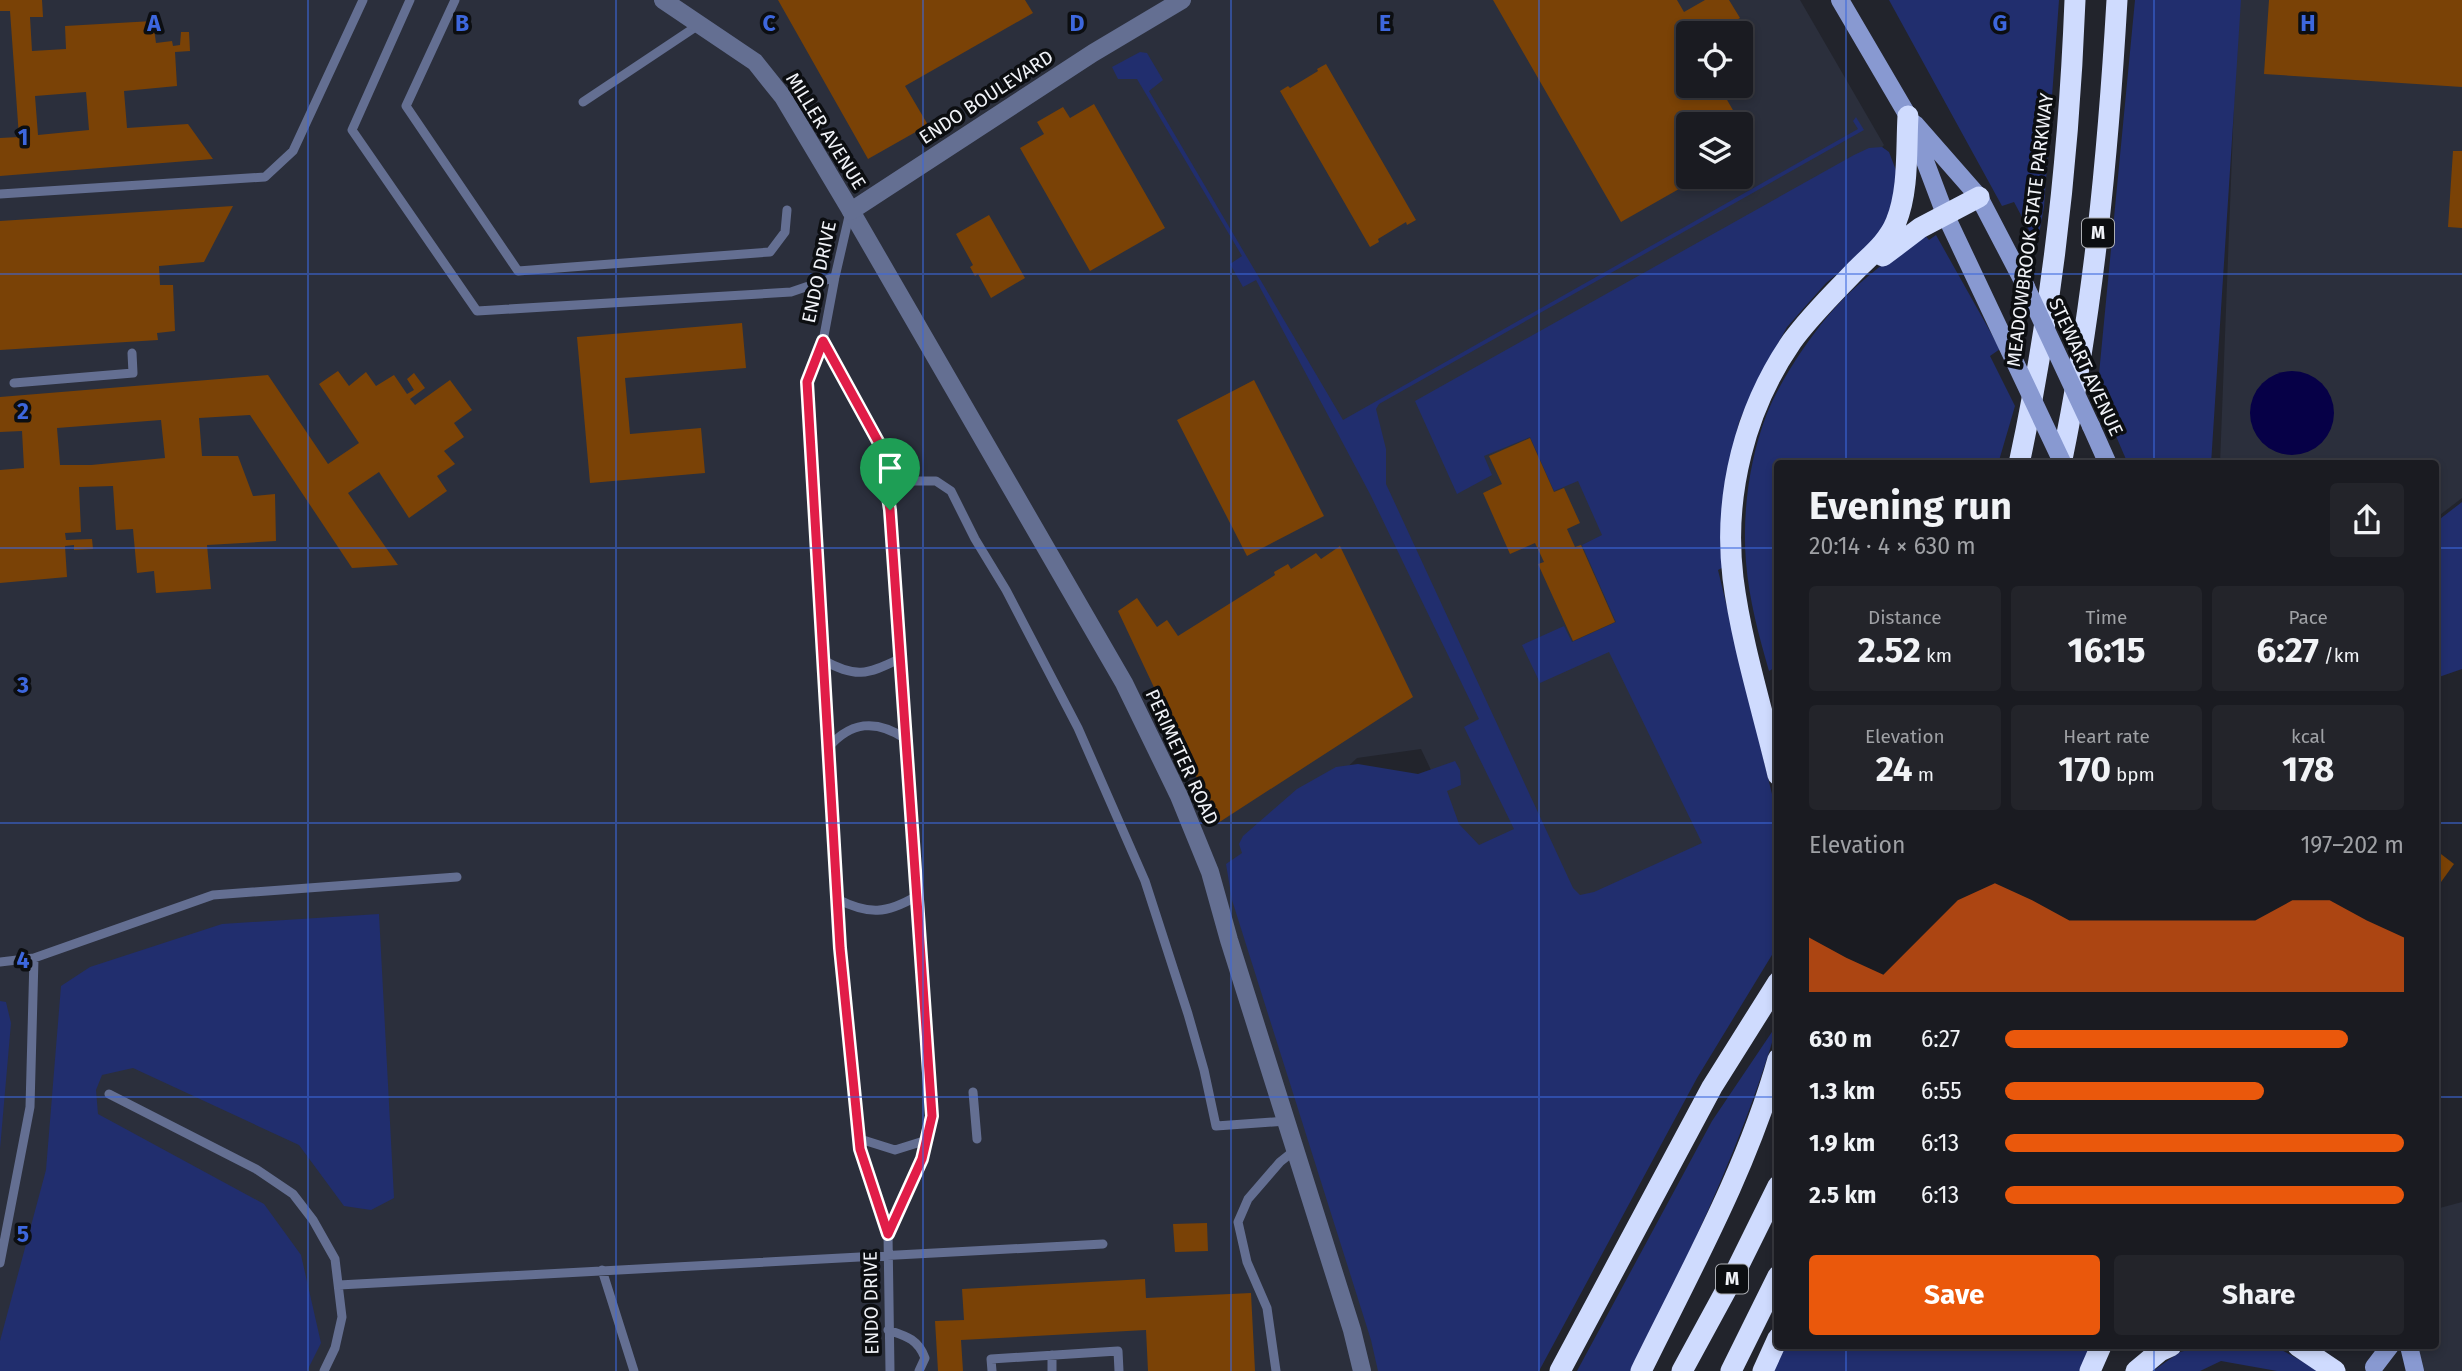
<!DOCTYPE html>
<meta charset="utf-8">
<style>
:root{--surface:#1a1b21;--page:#23242a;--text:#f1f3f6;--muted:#9fa1a5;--line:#38393f;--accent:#ea580c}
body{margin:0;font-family:"Fira Sans",sans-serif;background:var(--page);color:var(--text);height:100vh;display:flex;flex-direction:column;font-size:26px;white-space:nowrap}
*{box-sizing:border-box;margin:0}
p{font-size:23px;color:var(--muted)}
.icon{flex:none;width:38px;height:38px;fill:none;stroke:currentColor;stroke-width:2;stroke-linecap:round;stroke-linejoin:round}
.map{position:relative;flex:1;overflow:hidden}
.details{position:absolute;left:1774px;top:460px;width:665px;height:889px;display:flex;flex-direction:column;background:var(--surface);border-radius:7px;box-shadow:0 4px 10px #0003,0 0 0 2px var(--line)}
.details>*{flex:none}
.controls{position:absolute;left:1676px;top:21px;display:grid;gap:14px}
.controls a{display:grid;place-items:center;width:77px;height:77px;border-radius:7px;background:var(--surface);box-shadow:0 4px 10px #0003,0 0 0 2px var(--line);font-size:35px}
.pin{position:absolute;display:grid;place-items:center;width:60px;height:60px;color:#fff;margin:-72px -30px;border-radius:50% 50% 50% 0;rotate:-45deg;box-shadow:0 0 7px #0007}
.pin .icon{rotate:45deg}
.round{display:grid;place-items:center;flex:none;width:74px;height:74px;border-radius:7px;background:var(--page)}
.head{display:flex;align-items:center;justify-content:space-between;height:119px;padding:0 35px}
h1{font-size:38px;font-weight:700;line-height:52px}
.figures{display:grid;grid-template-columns:repeat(3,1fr);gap:10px;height:119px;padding:7px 35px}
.figures div{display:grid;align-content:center;border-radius:7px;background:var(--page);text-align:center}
.figures b{font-size:35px;font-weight:700}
.figures small{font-size:19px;font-weight:400}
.figures p{font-size:19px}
.chart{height:196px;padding:14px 35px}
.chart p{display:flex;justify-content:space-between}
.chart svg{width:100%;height:126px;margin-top:7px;fill:var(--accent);opacity:.7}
.primary-button{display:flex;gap:14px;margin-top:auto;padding:14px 35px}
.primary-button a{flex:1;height:80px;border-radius:7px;background:var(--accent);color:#fff;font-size:28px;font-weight:700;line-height:80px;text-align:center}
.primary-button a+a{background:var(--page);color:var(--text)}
ul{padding:0 35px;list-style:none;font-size:23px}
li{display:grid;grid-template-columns:112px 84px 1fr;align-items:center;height:52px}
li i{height:18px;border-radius:9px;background:var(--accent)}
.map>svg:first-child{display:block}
</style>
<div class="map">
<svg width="2462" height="1371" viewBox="0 0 2462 1371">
<rect width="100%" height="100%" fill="#22242c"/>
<!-- built -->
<path fill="#2b2f3c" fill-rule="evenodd" d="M0,0H1800L1884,145L1771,263L1688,425L1767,905L1512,941L1421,749L1357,758L1235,876L1385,1371H0ZM1689,33H1741V86H1689ZM1689,124H1741V177H1689Z
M2238,0H2462V498L2436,518V464H2220Z
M2462,1202V1371H2421L2416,1346H2436V1209Z"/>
<!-- green -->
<path fill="#212e6e" d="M1889,0H2059L2044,207L2037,245L2014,202L2002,206Z
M2135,0H2241L2211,464H2128L2110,422L2118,418L2099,374Z
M1140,52L1147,53L1163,80L1149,91L1343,420L1858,129L1853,121L1856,117L1864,130L1379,404L1376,409L1386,449V484L1573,888L1580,895L1594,892L1702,843L1609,652L1540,683L1522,645L1564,626L1572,642L1616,622L1582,545L1602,535L1578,481L1554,491L1530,437L1484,456L1492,475L1457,494L1415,401L1854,155L1869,148L1882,147L1889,152L1897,173L1898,196L1876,242L1826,283L1787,327L1758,380L1739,422L1725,483L1724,567L1718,570L1778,819V945L1697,1078L1539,1371H1378L1371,1340L1232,900L1226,864L1242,853L1239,844L1243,836L1297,789L1336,767L1358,764L1418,774L1455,761L1460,770L1461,785L1447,791L1459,824L1479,845L1514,829L1464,727L1479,719L1370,494L1256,280L1243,287L1230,264L1242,256L1137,79H1118L1112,67Z
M1923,233L1929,240L1936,235L2000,349L1990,356L2015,406L1998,464H1778V680L1776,667L1769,671C1759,636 1749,600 1746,562C1742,515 1749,461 1766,416C1778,384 1805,344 1827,317C1854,284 1890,259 1923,233Z
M2462,502V669L2436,678V522Z
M379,914L394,1198L371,1210L344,1206L299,1145L133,1068L102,1075L96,1090L98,1114L264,1204L301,1255L321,1343L307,1371H0V1341L46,1170L61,986L90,967L222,924Z
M0,1001L6,1002L11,1023L0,1149Z
M1778,1023C1743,1144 1687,1258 1633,1371H1577L1712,1121Z
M1785,1346H2091L2080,1371H1773Z
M2204,1346L2276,1347L2320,1371H2277L2221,1361L2200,1371H2153L2180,1352Z"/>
<!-- water -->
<path fill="#060047" d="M2250 413a42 42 0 1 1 84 0a42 42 0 1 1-84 0Z"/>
<!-- building -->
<path fill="#7a4206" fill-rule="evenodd" d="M0,0H42L43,17H30L32,51L66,49L65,26L153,21L156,43L172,41L173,46L180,45L181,32H189L190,51L175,52L177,86L124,91L127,128L188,124L213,159L0,176V138L19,137L10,11H0ZM86,92L89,130L38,135L35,96Z
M778,0H1025L1033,13L905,86L928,125L868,159Z
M1493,0H1677L1684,12L1705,0H1729L1740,18L1714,33H1689V86H1719L1741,124H1689V177H1700L1621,222Z
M2269,0H2462V87L2264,74Z
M1326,64L1416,220L1407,225L1406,222L1378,239L1379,242L1370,247L1280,91L1288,86L1290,88L1318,71L1317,69Z
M1094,104L1165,228L1090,271L1020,148L1044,134L1037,122L1063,107L1070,118Z
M1741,125L1753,146L1741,153Z
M2453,151H2462V228L2448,227Z
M233,206L204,262L159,266L160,285H173L175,331L157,333L158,340L0,350V221Z
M989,215L1025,278L991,298L978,274L975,276L970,267L973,265L956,234Z
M742,323L746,368L625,378L630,434L701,428L705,473L590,483L577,337Z
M338,371L349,386L366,372L376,386L394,375L407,394L414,390L407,379L414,373L425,388L410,399L415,405L450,380L472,410L454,423L464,437L444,451L455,464L437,476L447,491L409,518L379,472L348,493L398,565L352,568L250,415L199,418L202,456H238L253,496L275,494L276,541L207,545L211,589L156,593L154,571L137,573L133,529L116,530L113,486L79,487L81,532L65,533L66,540L92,539L93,549L74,550V545L65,546L67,577L0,583V470L24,468L22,431L0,432V397L268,375L328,464L359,443L319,384ZM161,420L165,458L91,465H60L57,428Z
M1254,380L1324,516L1247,556L1177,420Z
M1530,438L1554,492L1564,488L1580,523L1567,529L1575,547L1581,545L1615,622L1573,641L1538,564L1544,562L1535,543L1510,554L1483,493L1502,484L1489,456Z
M1340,546L1413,697L1218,823L1118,611L1137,598L1157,627L1167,620L1178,636L1275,575L1274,572L1288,564L1291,569L1316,553L1321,559Z
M2437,851L2454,864L2436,889V853Z
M1207,1223L1208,1251L1175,1252L1173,1224Z
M1145,1279L1146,1298L1251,1293L1255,1371H1148L1146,1330L961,1340L963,1371H938L935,1321L964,1320L962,1289Z"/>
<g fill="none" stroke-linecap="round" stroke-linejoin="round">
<!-- service -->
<path stroke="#646f92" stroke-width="9" d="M410,0L352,130L477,311L791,292L835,277
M455,0L406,106L518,271L770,252L785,232L787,210
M583,102L700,24
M0,194L265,177L293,151L363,0
M850,212L835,277L823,341L807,382L838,927L861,1149L888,1234L890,1371
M823,341L880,445L890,510L932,1116L922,1159L888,1234
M14,383L133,373L132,353
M886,481H936L951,491L975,539L1006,590L1078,728L1145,881L1188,1014L1204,1070L1216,1126L1286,1121
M823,660C855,678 867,675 899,659
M828,748C851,721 876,719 906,739
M837,899C869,915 886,914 917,896
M0,962L34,958L213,895L457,877
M973,1092L977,1139
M109,1094L256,1169L293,1194L313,1220L335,1259L342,1317L335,1348L324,1371
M860,1139L895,1150L927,1140
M0,1263L30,1107L34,958
M602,1270L634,1371
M339,1285L1103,1244
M888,1330C906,1336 918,1339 925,1358L919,1371
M1052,1355V1371
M992,1371L991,1359L1118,1351L1119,1371
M1276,1371L1267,1308L1247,1262L1238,1222L1248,1199L1280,1162L1295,1150"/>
<!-- minor -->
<path stroke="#646f92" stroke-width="18" d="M851,211L1124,683L1179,796L1210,872L1229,940L1352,1330L1362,1371"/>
<!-- tertiary -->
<path stroke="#646f92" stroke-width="18" d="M663,0L755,62L783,97L851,211L1093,53L1182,0"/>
<!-- secondary -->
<path stroke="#8899d1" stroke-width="18" d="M1840,0L1908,116L1945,214L2013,358
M1915,124L1979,197L2026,287
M2091,426L2108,464
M2409,1346L2415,1371
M2374,1367L2390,1346"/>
<!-- motorway -->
<path stroke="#cfdbfe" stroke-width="21" d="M1883,256L1920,228L1979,197
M2019,464C2052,312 2069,155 2075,0
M2061,464C2093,311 2108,156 2117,0
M1778,775C1763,712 1741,642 1733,578C1723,495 1745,409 1792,341C1811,315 1834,293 1856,270C1871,255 1888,242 1896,222C1909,190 1906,150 1908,116
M2298,1346L2335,1371
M1560,1371L1712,1087L1778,982
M1641,1371C1691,1269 1747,1169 1778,1059
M1682,1371L1731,1281L1778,1186
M1731,1371L1778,1276
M1763,1371L1778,1338
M2090,1371L2101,1346
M2136,1371L2160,1351L2171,1346"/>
<!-- secondary-bridge -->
<path stroke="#8899d1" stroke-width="18" d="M2026,287L2091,426
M2013,358L2063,464"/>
</g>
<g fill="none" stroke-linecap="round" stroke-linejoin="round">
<defs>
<path id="route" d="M823,341L880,445L890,510L932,1116L922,1159L888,1234L860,1149L840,948L807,382Z"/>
</defs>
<!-- route casing -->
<use href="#route" stroke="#fff" stroke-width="14"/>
<!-- route -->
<use href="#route" stroke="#e11d48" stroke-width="9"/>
</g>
<!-- grid -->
<path fill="none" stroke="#3d67dd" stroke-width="2" stroke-opacity="0.55" d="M308,0V1371M616,0V1371M923,0V1371M1231,0V1371M1539,0V1371M1846,0V464M2154,0V464M0,274H2462M0,548H1778M2436,548H2462M0,823H1778M2436,823H2462M0,1097H1778M2436,1097H2462M1846,1346V1371M2154,1346V1371"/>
<g text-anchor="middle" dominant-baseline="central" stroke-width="7" stroke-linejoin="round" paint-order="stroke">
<!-- shield labels -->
<g fill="#0c0e11" stroke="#acaeb3" stroke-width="2">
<rect x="2082" y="218.5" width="32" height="29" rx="5"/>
<rect x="1716" y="1264.5" width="32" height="29" rx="5"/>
</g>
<g font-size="18" font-weight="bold" fill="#f1f3f8">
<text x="2098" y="233">M</text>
<text x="1732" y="1279">M</text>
</g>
<!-- street labels -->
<g font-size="19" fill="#f1f3f8" stroke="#0c0e11">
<text transform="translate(986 97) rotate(-33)">ENDO BOULEVARD</text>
<text transform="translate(826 131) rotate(58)">MILLER AVENUE</text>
<text transform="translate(2030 230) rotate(-83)">MEADOWBROOK STATE PARKWAY</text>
<text transform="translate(819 272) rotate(-78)">ENDO DRIVE</text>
<text transform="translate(2086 367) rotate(65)">STEWART AVENUE</text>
<text transform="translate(1182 757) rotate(65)">PERIMETER ROAD</text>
<text transform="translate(871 1303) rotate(-91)">ENDO DRIVE</text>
</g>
</g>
<g font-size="23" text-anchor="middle" font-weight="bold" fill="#3d67dd" stroke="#0c0e11" stroke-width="7" stroke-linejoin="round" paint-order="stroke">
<text x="154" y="31">A</text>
<text x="462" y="31">B</text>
<text x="769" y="31">C</text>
<text x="1077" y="31">D</text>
<text x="1385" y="31">E</text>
<text x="2000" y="31">G</text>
<text x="2308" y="31">H</text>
<text x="23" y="145">1</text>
<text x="23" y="419">2</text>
<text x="23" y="693">3</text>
<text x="23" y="968">4</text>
<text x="23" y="1242">5</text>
</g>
</svg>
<div class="controls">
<a><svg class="icon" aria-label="locate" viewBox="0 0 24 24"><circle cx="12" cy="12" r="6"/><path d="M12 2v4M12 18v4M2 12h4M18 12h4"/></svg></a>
<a><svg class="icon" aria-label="layers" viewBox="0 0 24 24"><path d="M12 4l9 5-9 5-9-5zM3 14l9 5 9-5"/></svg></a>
</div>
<div class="pin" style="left:890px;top:510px;background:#1e9e55"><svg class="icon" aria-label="arrive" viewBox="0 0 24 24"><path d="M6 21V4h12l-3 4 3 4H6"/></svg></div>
<section class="details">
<div class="head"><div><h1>Evening run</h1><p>20:14 · 4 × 630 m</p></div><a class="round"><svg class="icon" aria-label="share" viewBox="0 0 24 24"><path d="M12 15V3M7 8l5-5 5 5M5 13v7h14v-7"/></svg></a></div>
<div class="figures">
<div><p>Distance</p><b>2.52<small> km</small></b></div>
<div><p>Time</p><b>16:15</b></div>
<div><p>Pace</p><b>6:27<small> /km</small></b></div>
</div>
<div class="figures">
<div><p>Elevation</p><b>24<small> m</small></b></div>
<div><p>Heart rate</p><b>170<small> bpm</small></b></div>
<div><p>kcal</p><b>178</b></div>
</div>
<div class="chart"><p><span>Elevation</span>197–202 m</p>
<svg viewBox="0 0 160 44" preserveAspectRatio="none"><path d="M0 44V25L10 32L20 38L30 25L40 12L50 6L60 12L70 19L80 19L90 19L100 19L110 19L120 19L130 12L140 12L150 19L160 25V44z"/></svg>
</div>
<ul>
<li><b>630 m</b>6:27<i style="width:86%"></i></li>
<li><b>1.3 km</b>6:55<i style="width:65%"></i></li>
<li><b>1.9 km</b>6:13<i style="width:100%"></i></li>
<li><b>2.5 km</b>6:13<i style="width:100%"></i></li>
</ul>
<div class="primary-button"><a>Save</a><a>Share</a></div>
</section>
</div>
